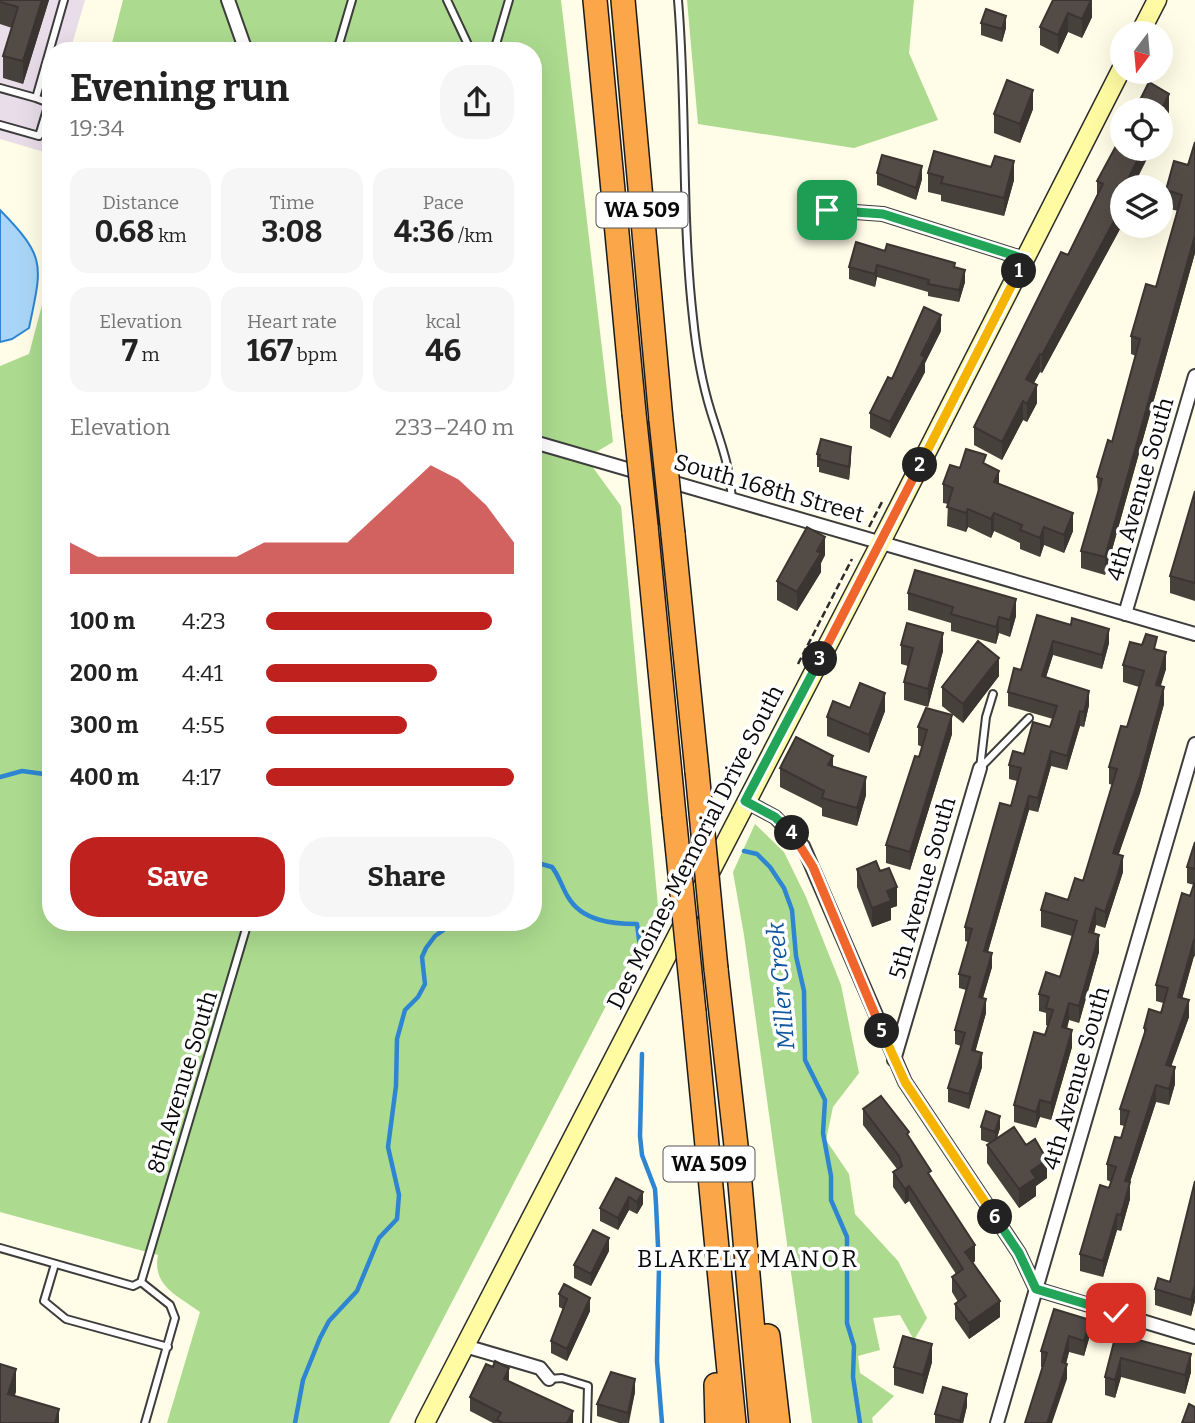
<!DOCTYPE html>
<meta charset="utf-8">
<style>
:root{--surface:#fff;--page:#f6f6f6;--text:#222;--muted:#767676;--accent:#be211e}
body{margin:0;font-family:Bitter,serif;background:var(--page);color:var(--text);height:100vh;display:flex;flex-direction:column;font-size:26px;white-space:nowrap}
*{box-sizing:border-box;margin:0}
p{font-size:23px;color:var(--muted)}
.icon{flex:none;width:38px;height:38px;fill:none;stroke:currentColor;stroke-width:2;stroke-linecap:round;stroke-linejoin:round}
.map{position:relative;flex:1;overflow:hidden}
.drawer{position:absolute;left:42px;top:42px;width:500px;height:889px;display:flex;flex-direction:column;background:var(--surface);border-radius:28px;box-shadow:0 7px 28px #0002}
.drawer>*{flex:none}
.needle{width:46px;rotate:196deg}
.buttons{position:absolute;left:1110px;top:21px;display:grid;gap:14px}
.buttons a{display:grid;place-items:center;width:63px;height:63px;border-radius:50%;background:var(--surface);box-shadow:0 7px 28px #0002;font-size:35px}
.pin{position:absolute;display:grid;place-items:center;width:60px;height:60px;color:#fff;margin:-30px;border-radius:14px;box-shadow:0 4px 10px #0006}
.km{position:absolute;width:35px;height:35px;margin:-18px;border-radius:50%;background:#222;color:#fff;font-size:19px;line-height:35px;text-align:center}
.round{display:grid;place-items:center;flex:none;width:74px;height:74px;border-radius:28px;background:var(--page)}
.summary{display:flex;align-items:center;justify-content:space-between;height:119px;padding:0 28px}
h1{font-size:38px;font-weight:700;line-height:52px}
.stats{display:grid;grid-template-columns:repeat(3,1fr);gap:10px;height:119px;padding:7px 28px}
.stats div{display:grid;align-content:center;border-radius:18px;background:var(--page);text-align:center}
.stats b{font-size:30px;font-weight:700}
.stats small{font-size:19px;font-weight:400}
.stats p{font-size:19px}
.chart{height:196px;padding:14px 28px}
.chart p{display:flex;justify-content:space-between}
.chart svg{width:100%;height:126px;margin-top:7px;fill:var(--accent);opacity:.7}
.primary-button{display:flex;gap:14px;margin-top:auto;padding:14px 28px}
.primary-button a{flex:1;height:80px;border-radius:28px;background:var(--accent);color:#fff;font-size:28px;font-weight:700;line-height:80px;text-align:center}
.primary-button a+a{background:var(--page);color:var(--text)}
ul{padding:0 28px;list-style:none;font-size:23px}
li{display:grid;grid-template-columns:112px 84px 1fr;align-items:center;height:52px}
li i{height:18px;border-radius:9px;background:var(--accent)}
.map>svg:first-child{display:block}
</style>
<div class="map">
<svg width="1195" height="1423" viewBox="0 0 1195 1423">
<rect width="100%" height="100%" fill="#fffce7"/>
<!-- industrial -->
<path fill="#e9ddea" d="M0,0H85L70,51H51V154L0,139Z"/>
<!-- forest -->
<path fill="#acdb8f" d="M123,0H561L613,442L586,458L621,506L658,906L389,1423H167L200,1312C177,1295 152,1286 158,1255L0,1212V366L29,354L51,271V922H534V51H110Z
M687,0H914L909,53L938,120L854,148L698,124Z
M755,824L784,852L806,897L841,985L859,1073L833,1107L826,1140L849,1174L855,1214L898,1261L927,1318L914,1340L900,1315L873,1318L880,1350L858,1356L860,1373L894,1396L872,1418L873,1423H812L744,935L733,872Z"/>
<!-- water -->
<path fill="#a9d6f8" stroke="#2e86d2" stroke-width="2" d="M0,210C47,258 42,265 29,328L12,339L0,342Z"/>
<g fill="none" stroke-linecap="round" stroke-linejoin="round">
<!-- stream -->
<path stroke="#2e86d2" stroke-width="4.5" d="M0,777L22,771L51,775
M744,851L757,854L770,867L784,888L792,910L796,956L804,991L805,1060L825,1100L823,1133L831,1176V1200L847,1237V1323L854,1346L853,1377L860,1423
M534,862L552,867C559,876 562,887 568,897C582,921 612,924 637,924L642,963
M642,1054L640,1136L642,1155L655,1189L656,1204L659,1267L657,1361L662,1423
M295,1423L303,1380L320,1338L329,1321L357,1291L379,1238L397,1219L399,1195L388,1147L396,1086L397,1039L405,1010L418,997L425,984L422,957L426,948L435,936L455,922"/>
<defs>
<path id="service" d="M447,0L471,51
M678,0C687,106 681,212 693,318C696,348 702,383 711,412C721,444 730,466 732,499
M337,51L352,0
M494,51L509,0
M0,88L36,98L64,0
M0,125L39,136L49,103L36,98
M993,694L986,717L980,768L1029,718
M0,1248L133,1286L141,1282
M55,1264L44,1301L66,1319L168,1347
M549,1379L562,1378L588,1386L587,1423
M145,1423L175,1318L170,1305L141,1282L248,922"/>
<path id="minor" d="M228,0L246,51
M827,210L883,214L1025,259
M534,442L1195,634
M1125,614L1195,376
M745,801L775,817L803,846L905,1082L1019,1253L1036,1289L1195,1337
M894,1060L980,768
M465,1346L540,1368L549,1379
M997,1423L1195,744"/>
<path id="secondary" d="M1140,33L1157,0
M425,1423L881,542L1122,68"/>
<path id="motorway" d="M595,0L634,413
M623,0L661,420
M646,526L674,815
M673,534L697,771
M716,969L739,1172L761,1423
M694,1012L734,1423
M768,1336L778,1423
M716,1385L717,1423"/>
</defs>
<!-- service casing -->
<use href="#service" stroke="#3d3d3d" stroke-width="10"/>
<!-- minor casing -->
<use href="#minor" stroke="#3d3d3d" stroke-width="16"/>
<!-- secondary casing -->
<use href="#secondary" stroke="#2c2c2c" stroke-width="21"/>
<!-- motorway casing -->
<use href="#motorway" stroke="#1b1b1b" stroke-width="26"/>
<!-- path -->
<path stroke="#2c2c2c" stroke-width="2.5" stroke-dasharray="7 3.5" stroke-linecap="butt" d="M1113,54L1122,37
M869,527L882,502
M798,664L852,559"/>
<!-- service -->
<use href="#service" stroke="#fff" stroke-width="6"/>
<!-- minor -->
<use href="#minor" stroke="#fff" stroke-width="12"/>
<!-- secondary -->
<use href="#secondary" stroke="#fffba2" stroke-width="18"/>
<!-- motorway -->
<use href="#motorway" stroke="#fba649" stroke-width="23"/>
<defs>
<path id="motorway-bridge" d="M634,413L646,526
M661,420L673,534
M697,771L716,969
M674,815L694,1012"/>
</defs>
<!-- motorway-bridge casing -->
<use href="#motorway-bridge" stroke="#1b1b1b" stroke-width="26" stroke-linecap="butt"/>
<!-- motorway-bridge -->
<use href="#motorway-bridge" stroke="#fba649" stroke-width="23"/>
</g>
<!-- wall -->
<path fill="#47413c" d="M0,0H49L23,84L3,78V56L12,28L0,24Z
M1092,0V17L1082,38L1068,32L1058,54L1040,45V27Z
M981,23L1006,28L1002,42L981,35Z
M51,98V139L45,137V119Z
M1033,109L1020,143L994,133V114Z
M1122,135L1120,229L1042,373L1040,372L1034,383L1037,403L1027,422L1023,420L1002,460L974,445V427L1068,255L1097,195V181Z
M1195,142V253L1105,575L1081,568V551L1098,495L1097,477L1112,442L1136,356L1131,354V336L1156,287L1178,211L1166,208V190L1188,165Z
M877,173L922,179L916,200L877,185Z
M928,173L1014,180L1004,216L941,201V195L928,192Z
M885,251L955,267L965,282L959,302L928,296V292L877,277L875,287L849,279V267Z
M941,331L925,363V372L890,438L870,428V413L892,379Z
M817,454L851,459L849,480L819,472V467H817Z
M986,465L999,484L1073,531L1064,553L1044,545L1040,557L1020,549V543L994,531L991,538L968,527L966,532L947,526L948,504L943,503V484Z
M1195,491V601L1170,593V576Z
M825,555L821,563V572L797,611L777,600V581Z
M908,593L1016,616L1010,637L999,633L996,644L951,631V623L908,610Z
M1037,615L1109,643L1102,669L1053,655L1046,677L1089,705L1084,727L1080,726L1067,770L1051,766L1038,812L1029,810L988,952L992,967L983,998L986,1013L975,1051L982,1067L969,1109L948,1102V1088L961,1046L955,1044V1030L966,990L959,988V974L968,942L965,941V927L1011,806L1017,781L1009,779V765L1024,754L1050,727L1053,719L1008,706V692L1021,670Z
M901,645L943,651L928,707L904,700V682L908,666L901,664Z
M1157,650L1166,669L1160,686L1164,704L1140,793L1119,854L1123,872L1105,928L1096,925L1094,934L1099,952L1079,1023L1069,1020L1067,1029L1072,1047L1051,1120L1040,1117L1036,1128L1014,1122V1105L1045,1035L1048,1026L1046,1025V1013L1039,1011V994L1060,977L1072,936L1041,927V910L1068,900L1083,881L1113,785L1109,784V767L1127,727L1139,687L1123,682V665Z
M999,676L963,723L942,706V687Z
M850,708L885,711L869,753L827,736V717Z
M918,727L952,734L910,870L886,863V845L922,747L918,745Z
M833,767L866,795L857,826L822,816V808L780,787V768Z
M1195,842V957L1194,956L1182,998L1189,1017L1171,1066L1175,1084L1169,1105L1156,1102L1130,1182V1199L1121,1231L1117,1230L1103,1277L1080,1271V1254L1111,1182L1107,1180V1164L1121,1138L1125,1126L1120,1125V1109L1144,1038V1028L1161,1013L1163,1003L1156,1001V985L1194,885L1187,883V867Z
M857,869L880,871L897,906L891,908V920L872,927L857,887Z
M863,1109L909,1138L975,1261L973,1263L1000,1317L969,1339L955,1319V1304L958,1302L952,1292V1277L956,1274L909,1201L905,1204L893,1187V1172L897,1169L863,1125Z
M981,1127L1000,1128L997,1138L1047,1178L1036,1186V1196L1019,1208L987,1163V1145L990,1143L981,1140Z
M1195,1181V1301L1191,1316L1155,1305V1289L1170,1282Z
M643,1192V1204L637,1214L629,1210L618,1230L600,1221V1208Z
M609,1251L591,1286L574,1278V1265Z
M559,1294L590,1311L567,1361L551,1353V1341L563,1309L559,1307Z
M1054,1309L1090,1335L1084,1356L1069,1352L1066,1364L1067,1379L1041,1367V1351Z
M1116,1334L1191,1372L1185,1394L1121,1377L1115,1398L1105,1395V1377Z
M932,1362L923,1394L894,1385V1367Z
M509,1381L573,1423H493L470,1411V1397Z
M635,1392L629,1423H619L597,1416V1404Z
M967,1406L963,1423H935V1414Z"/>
<!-- shaded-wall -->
<path fill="#3a3531" d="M42,0H49L23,84V61Z
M1091,0L1092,17L1082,38V19Z
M1068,13V32L1058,54V35Z
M1006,16V28L1002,42V29Z
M1033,90V109L1020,143V124Z
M1169,94V112L1160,131V113Z
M1143,149H1152L1133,187H1124Z
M1014,161V180L1004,216V198Z
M922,166V179L916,200V188Z
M1122,192V211L1120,214V229L1042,373V355Z
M1195,235V253L1105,575V557Z
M877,265V277L875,287V274Z
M965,270V282L959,302V290Z
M941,315V331L925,363V372L890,438V422Z
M1040,354V372L1026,397V379Z
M1037,385V403L1027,422V404Z
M1023,401V420L1002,460V442Z
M851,447V459L849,480V467Z
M999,471V490L994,482Z
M968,509V527L966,532V513Z
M994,513V531L991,538V519Z
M1073,513V531L1064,553V535Z
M1044,527V545L1040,557V538Z
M825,537V555L821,563V572L797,611V592Z
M1016,599V616L1010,637V620Z
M999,617V633L996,644V627Z
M1109,629V643L1102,669V655Z
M943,633V651L928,707V689Z
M1053,641V655L1042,690V676Z
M1166,652V669L1156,702V685Z
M999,658V676L963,723V704Z
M1164,687V704L1140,793L1113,870V853Z
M1089,691V705L1084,727V712Z
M885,693V711L869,753V735Z
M1080,711V726L1067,770V756Z
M952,715V734L910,870V852Z
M1051,751V766L1038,812V798Z
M833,756V774L828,765Z
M866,777V795L857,826V808Z
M1029,796V810L984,965V951Z
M1123,856V872L1105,928V912Z
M897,887V906L891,908V920L872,927V908L887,891Z
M1096,908V925L1089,949V932Z
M1099,935V952L1079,1023V1006Z
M1194,940V956L1178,1014V997Z
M992,953V967L979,1011V997Z
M986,999V1013L972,1064V1050Z
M1189,1000V1017L1166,1081V1065Z
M1069,1003V1020L1062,1044V1027Z
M1072,1030V1047L1051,1120V1103Z
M982,1053V1067L969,1109V1094Z
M1175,1067V1084L1169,1105V1089Z
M1156,1085V1102L1125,1197V1181Z
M1040,1100V1117L1036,1128V1112Z
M1000,1116V1128L995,1145V1132Z
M1047,1160V1178L1036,1186V1196L1019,1208V1189L1031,1171Z
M1130,1182V1199L1121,1231V1215Z
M909,1186V1201L905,1204V1189Z
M643,1192V1204L637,1214V1202Z
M629,1197V1210L618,1230V1218Z
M1117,1214V1230L1103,1277V1261Z
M609,1238V1251L591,1286V1274Z
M975,1245V1261L965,1268V1252Z
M1195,1285V1301L1191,1316V1300Z
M590,1298V1311L567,1361V1349Z
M1000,1301V1317L969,1339V1323Z
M1090,1320V1335L1084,1356V1341Z
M1069,1336V1352L1062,1378V1362Z
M932,1344V1362L923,1394V1375Z
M1191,1354V1372L1185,1394V1375Z
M1121,1358V1377L1115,1398V1380Z
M1067,1364V1379L1052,1423H1047Z
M509,1368V1383L504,1379Z
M16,1369V1392L8,1417V1394Z
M635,1379V1392L628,1423V1413Z
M967,1394V1406L963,1423H960Z
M59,1409V1423H55Z
M573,1411V1423H567Z"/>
<!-- building -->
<path fill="#534c46" stroke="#3a3531" stroke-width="2" d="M0,0H42L23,61L3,56L18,7L0,2Z
M1053,0H1091L1082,19L1068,13L1058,35L1040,27Z
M986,9L1006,16L1002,29L981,23Z
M1007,80L1033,90L1020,124L994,114Z
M1149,82L1169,94L1160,113V110H1135Z
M51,98V121L45,119Z
M1122,135V149H1143L1124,187H1122V192L1114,208L1120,210L1042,355L1040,354L1026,379L1037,385L1027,404L1023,401L1002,442L974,427L1061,252L1068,255L1103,184L1097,181Z
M1195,142V235L1105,557L1081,551L1102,479L1097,477L1108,440L1112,442L1140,339L1131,336L1146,284L1156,287L1182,195L1166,190L1174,161L1188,165Z
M934,151L991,167L995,156L1014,161L1004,198L941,183L943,177L928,173Z
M882,155L922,166L916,188L877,173Z
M856,242L885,251L887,244L955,263L954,267L965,270L959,290L928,284L929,280L877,265L875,274L849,267Z
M924,307L941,315L921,355L925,357L890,422L870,413L888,377L892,379Z
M821,439L851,447L849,467L819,459L820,455L817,454Z
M966,449L986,455L983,463L999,471L994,482L1073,513L1064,535L1044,527L1040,538L1020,530L1022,525L994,513L991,519L968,509L966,513L947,507L953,488L943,484L950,465L960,468Z
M1195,491V583L1170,576Z
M807,527L825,537L817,551L821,553L797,592L777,581Z
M915,570L1016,599L1010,620L999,617L996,627L951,614L953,607L908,593Z
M1037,615L1071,625L1072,618L1109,629L1102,655L1053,641L1042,676L1089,691L1084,712L1080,711L1067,756L1051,751L1038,798L1029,796L984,951L992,953L979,997L986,999L972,1050L982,1053L969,1094L948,1088L965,1033L955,1030L970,977L959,974L972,929L965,927L1000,803L1011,806L1021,768L1009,765L1013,751L1024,754L1033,722L1050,727L1057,706L1008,692L1014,668L1021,670Z
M907,623L943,633L928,689L904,682L913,648L901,645Z
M1146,634L1157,637L1154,649L1166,652L1156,685L1164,687L1140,776L1113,853L1123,856L1117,877L1105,912L1096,908L1089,932L1099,935L1079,1006L1069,1003L1062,1027L1072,1030L1051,1103L1040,1100L1036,1112L1014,1105L1034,1032L1045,1035L1053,1010L1046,1008L1049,997L1039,994L1046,972L1060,977L1077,921L1041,910L1046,893L1068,900L1075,878L1083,881L1117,769L1109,767L1121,726L1127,727L1144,671L1123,665L1130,642L1142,645Z
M978,641L999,658L963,704L942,687Z
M860,683L885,693L869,735L827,717L833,701L850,708Z
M926,708L952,715L910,852L886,845L915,756L919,757L927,730L918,727Z
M796,737L833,756L828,765L866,777L857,808L822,798L824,791L780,768Z
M1195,842V869L1187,867Z
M876,861L880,871L889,868L897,887L887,891L891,901L872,908L857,869Z
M1195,881V940H1194L1178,997L1189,1000L1166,1065L1175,1067L1169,1089L1156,1085L1125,1181L1130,1182L1121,1215L1117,1214L1103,1261L1080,1254L1100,1185L1109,1188L1116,1167L1107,1164L1115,1137L1121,1138L1129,1111L1120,1109L1146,1029L1144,1028L1149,1009L1161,1013L1168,988L1156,985L1182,893L1190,896Z
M881,1096L909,1132L907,1134L931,1171L928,1173L975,1245L965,1252L1000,1301L969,1323L955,1304L966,1296L952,1277L963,1269L909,1186L905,1189L893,1172L902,1166L899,1156L863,1109Z
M986,1111L1000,1116L995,1132L981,1127Z
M1014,1127L1026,1145L1035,1139L1047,1160L1031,1171L1036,1178L1019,1189L987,1145Z
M616,1178L643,1192L637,1202L629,1197L618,1218L600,1208Z
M1195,1181V1285L1191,1300L1155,1289L1158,1278L1170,1282Z
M593,1230L609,1238L591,1274L574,1265Z
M564,1284L590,1298L567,1349L551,1341L567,1299L559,1294Z
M1054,1309L1090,1320L1084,1341L1069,1336L1062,1362L1067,1364L1047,1423H1025L1047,1353L1041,1351Z
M1116,1334L1191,1354L1185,1375L1121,1358L1115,1380L1105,1377Z
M903,1336L932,1344L923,1375L894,1367Z
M495,1361L509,1368L504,1379L573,1411L567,1423H503L497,1420L501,1413L470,1397L486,1364L493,1367Z
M0,1364L16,1369L8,1394L59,1409L55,1423H0Z
M611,1372L635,1379L628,1413L597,1404Z
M943,1387L967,1394L960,1421L935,1414Z
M1189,1404L1195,1407V1423H1182Z"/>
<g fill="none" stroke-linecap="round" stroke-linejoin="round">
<defs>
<path id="split-1" d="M827,210L883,214L1025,259L1019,271"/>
<path id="split-2" d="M920,465L1019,271"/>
<path id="split-3" d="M820,659L920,465"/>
<path id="split-4" d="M792,833L775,817L745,801L820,659"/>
<path id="split-5" d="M792,833L813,867L882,1031"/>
<path id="split-6" d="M882,1031L905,1082L995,1217"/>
<path id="split-7" d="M995,1217L1019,1253L1036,1289L1116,1313"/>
</defs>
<!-- split-1 casing -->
<use href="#split-1" stroke="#fff" stroke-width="14"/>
<!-- split-2 casing -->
<use href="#split-2" stroke="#fff" stroke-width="14"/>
<!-- split-3 casing -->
<use href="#split-3" stroke="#fff" stroke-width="14"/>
<!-- split-4 casing -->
<use href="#split-4" stroke="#fff" stroke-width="14"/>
<!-- split-5 casing -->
<use href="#split-5" stroke="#fff" stroke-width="14"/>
<!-- split-6 casing -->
<use href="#split-6" stroke="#fff" stroke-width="14"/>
<!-- split-7 casing -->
<use href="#split-7" stroke="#fff" stroke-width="14"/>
<!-- split-1 -->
<use href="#split-1" stroke="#22a559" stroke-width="9"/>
<!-- split-2 -->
<use href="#split-2" stroke="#f5b400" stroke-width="9"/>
<!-- split-3 -->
<use href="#split-3" stroke="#f0652b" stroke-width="9"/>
<!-- split-4 -->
<use href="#split-4" stroke="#22a559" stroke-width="9"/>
<!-- split-5 -->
<use href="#split-5" stroke="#f0652b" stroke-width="9"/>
<!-- split-6 -->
<use href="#split-6" stroke="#f5b400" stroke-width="9"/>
<!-- split-7 -->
<use href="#split-7" stroke="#22a559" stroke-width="9"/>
</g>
<g text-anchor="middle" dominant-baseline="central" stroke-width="7" stroke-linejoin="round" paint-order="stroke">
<!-- shield labels -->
<g fill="#fff" stroke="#545454" stroke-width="2">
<rect x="596.5" y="192.5" width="91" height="35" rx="5"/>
<rect x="663.5" y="1146.5" width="91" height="35" rx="5"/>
</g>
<g font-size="21" font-weight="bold" fill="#0a0a0a">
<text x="642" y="210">WA 509</text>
<text x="709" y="1164">WA 509</text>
</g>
<!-- street labels -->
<g font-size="23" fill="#0a0a0a" stroke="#fff">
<text transform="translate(769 488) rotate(16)">South 168th Street</text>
<text transform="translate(1140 489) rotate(-74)">4th Avenue South</text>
<text transform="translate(695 847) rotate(-63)">Des Moines Memorial Drive South</text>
<text transform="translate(922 888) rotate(-74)">5th Avenue South</text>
<text transform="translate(1076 1078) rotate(-74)">4th Avenue South</text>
<text transform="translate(182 1082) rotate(-73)">8th Avenue South</text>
</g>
<!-- water labels -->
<g font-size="24" font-style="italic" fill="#10579f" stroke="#fff">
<text transform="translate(781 986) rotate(-95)">Miller Creek</text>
</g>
<!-- neighbourhood labels -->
<g font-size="24" letter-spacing="2" fill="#0a0a0a" stroke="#fff">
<text x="748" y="1259">BLAKELY MANOR</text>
</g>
</g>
</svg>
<div class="buttons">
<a><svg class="needle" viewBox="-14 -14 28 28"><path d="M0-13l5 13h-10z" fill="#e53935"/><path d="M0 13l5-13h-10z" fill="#767676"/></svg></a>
<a><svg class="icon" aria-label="locate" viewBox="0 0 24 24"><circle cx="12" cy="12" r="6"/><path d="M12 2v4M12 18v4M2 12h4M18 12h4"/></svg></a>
<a><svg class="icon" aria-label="layers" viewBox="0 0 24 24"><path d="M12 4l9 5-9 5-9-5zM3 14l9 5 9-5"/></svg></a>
</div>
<div class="pin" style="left:827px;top:210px;background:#1e9e55"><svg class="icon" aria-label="arrive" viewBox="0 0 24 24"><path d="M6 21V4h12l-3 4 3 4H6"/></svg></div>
<div class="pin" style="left:1116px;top:1313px;background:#d93025"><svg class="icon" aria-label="check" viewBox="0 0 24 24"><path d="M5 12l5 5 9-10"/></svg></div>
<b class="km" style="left:1019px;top:271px">1</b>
<b class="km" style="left:920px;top:465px">2</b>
<b class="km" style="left:820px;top:659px">3</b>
<b class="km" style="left:792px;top:833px">4</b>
<b class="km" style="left:882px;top:1031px">5</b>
<b class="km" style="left:995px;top:1217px">6</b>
<section class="drawer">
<div class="summary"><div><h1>Evening run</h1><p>19:34</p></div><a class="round"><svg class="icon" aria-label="share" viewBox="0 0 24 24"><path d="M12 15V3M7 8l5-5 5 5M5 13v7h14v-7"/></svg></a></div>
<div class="stats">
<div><p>Distance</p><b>0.68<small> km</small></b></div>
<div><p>Time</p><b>3:08</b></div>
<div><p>Pace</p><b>4:36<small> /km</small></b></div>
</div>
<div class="stats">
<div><p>Elevation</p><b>7<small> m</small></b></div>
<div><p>Heart rate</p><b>167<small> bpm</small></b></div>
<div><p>kcal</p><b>46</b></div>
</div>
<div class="chart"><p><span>Elevation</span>233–240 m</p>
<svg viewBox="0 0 160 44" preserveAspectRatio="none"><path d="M0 44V33L10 38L20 38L30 38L40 38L50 38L60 38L70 33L80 33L90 33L100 33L110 24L120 15L130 6L140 11L150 20L160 33V44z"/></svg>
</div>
<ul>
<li><b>100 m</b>4:23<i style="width:91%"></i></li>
<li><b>200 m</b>4:41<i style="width:69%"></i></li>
<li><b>300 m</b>4:55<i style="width:57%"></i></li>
<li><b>400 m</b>4:17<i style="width:100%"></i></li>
</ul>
<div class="primary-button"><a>Save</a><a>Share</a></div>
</section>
</div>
